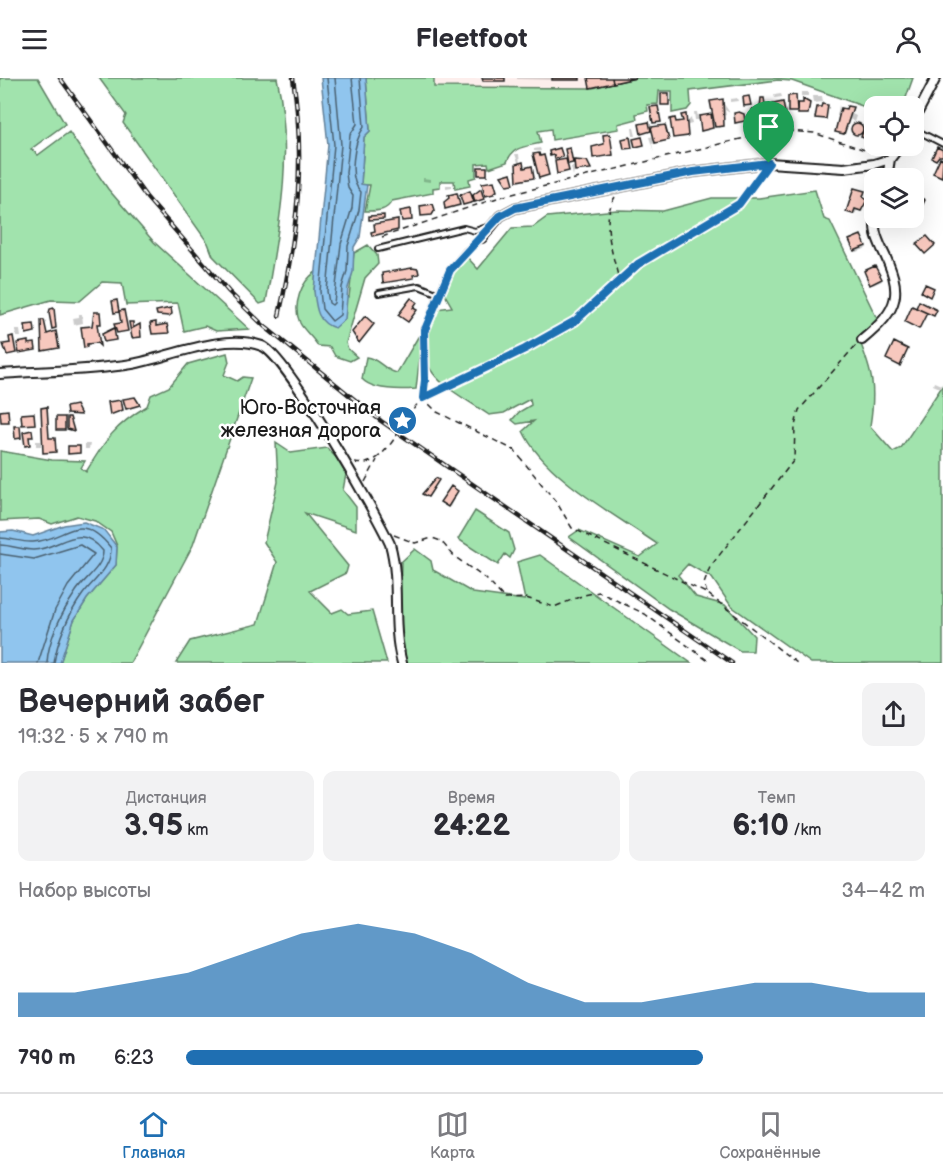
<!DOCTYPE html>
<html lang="ru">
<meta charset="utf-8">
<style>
:root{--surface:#fff;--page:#f2f2f3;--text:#2b2b33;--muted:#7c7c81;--line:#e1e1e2;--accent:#1f6fb2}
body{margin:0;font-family:"Balsamiq Sans",sans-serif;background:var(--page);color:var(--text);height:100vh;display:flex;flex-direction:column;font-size:22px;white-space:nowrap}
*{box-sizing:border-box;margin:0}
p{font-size:20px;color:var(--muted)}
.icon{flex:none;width:33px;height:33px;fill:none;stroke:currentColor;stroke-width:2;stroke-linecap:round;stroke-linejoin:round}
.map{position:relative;height:585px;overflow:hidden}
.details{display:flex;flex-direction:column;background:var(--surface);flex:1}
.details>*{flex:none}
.tools{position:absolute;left:864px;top:18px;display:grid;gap:12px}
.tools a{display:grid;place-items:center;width:60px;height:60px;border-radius:12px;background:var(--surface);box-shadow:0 6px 24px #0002;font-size:30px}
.pin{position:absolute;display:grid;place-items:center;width:51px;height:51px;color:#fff;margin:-62px -26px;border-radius:50% 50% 50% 0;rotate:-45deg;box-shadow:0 0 6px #0007}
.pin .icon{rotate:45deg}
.round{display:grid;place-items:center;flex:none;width:63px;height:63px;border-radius:12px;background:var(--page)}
.summary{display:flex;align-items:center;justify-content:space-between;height:102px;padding:0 18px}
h1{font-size:33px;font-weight:600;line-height:45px}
.metrics{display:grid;grid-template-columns:repeat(3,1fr);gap:9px;height:102px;padding:6px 18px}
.metrics div{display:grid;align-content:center;border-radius:12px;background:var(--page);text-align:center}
.metrics b{font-size:30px;font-weight:600}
.metrics small{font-size:16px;font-weight:400}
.metrics p{font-size:16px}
.chart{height:168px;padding:12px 18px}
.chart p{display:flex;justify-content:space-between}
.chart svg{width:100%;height:108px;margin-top:6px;fill:var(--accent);opacity:.7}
ul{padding:0 18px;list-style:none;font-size:20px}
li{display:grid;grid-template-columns:96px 72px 1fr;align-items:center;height:45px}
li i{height:15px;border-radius:8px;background:var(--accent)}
header{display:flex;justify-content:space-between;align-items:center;height:78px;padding:0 18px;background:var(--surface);font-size:27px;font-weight:600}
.tabs{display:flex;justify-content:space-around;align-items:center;height:84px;border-top:2px solid var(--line);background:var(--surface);font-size:16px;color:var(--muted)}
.tabs a{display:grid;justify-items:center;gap:3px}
.tabs .current{color:var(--accent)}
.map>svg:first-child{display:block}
</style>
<header><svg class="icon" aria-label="menu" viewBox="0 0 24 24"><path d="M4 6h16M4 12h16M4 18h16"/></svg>Fleetfoot<svg class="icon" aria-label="person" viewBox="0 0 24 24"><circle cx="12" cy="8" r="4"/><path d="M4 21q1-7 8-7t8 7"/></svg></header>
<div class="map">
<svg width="943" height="585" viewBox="0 0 943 585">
<rect width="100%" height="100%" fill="#fff"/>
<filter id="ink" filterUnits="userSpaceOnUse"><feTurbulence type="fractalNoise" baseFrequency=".0167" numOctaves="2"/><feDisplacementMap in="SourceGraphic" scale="12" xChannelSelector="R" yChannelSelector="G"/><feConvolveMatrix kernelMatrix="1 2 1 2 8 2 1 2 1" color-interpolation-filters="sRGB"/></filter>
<g filter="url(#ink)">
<!-- built -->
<path fill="#fdeeec" d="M434,0H636L590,10L434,9Z"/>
<!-- green -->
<path fill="#a1e3ad" stroke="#5e8064" stroke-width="1.5" d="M0,0H38L65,46L31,71L38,77L69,54L108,111L154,164L249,251L216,253L205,248L184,253L178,225L126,227L122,205L102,204L80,223L51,222L0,237Z
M99,0H277C294,74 279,150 266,224L260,226L213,178L208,165L123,45L126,37Z
M366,0H434V9L590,10L636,0H913L903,28H891L871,23L868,30L792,3L778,2L690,13L691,27L687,32L672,35V13H659L658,26L647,27L648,33L636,36L637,41L618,46L619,51L552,62L551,51L538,53L541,65C525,69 513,68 507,84L489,90L488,85L476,86V99L469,101L470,108L455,111L454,103H440V109L433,110V115L392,123C386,134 377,133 365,133L370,107H361L364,59L370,53Z
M815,112L824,141L830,143L879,245L859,261C873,297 876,310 870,348L893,374L901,370L943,307V585H811L731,528L712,500L688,486L678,497L696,519L725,527L754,558L753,573H740L669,531L569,459L579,452L640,479L657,466C616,437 544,399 523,353L534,343L517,346L512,342L519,334L531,327L530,321L504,335L489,337C443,305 405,295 436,231L452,229L444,215L454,191L467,179L478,191L512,150L533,149L547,139L617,132L663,133L712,120H759Z
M368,167L377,177L378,186L365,200L346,265L348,271L357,279L350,283L335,278L330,269L318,268C313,259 304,253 300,245C292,228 301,203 316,194L314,213L349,219L354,175Z
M418,259L421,267L416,311C401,312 373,313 362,301L366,279C379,280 384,293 397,295Z
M227,275L229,284L224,297L237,303L243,299L251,300L193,467L130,585H60L74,542L87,521L116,487L117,468L111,454L95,443L77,438L52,446L39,441L0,443V373L52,382L85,383L81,390L86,394C106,361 114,348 147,328L151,317L169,309L188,286Z
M276,365L291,375L327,370L347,391L343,412L356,429V452L305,435L348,488L346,495L310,513L332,535L342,531L348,536L372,533L387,585H176L190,563L258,546L277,484L264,464L278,404Z
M475,433L509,455L514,472L510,480L505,476L498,487L458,461Z
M415,471L431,483L433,492L473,515L525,522L517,484L540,477L691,585H401L405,574L399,549L401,484Z"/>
<!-- water -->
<path fill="#90c5ee" stroke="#62819a" stroke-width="1.5" d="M321,0H366L370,53L364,59L361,106L367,107L360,159L354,169L353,194L348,210L345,241L335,250C317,245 316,230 314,213L328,67Z
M84,444L104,452L117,469L116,487L87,521L74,542L60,585H0V454L13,453L33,458L64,447Z"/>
<!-- shadow -->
<path fill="#0003" d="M579,0V2L517,1V0Z
M590,0H636L593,11Z
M801,14H808V18H801Z
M781,16L782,19L775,20L774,17Z
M812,18H822L823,24L813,25Z
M737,20L738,23L730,24V21Z
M722,23L730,35L725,32L726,37L722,38L724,49L718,50Z
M839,27L840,32L852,31V36L856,38L854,44L850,41L845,57L837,54L840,39L837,38Z
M873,28H877L867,60L851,53L853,48L866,50Z
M694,34H697L698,40L710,38L713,50L703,52L701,42H695Z
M686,38L687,44L691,40L692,46L688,47L687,58L675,60V46L684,44Z
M665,48L668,62L652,66L654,74L649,59L655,58Z
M632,50H634L636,58H633Z
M540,70L541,73H534V71Z
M515,76H519L520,86L534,100L519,103V87Z
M582,83L590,88L588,91L574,93L573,98L571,89L576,88L575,84L570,85L572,84Z
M423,100L430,101V104L423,103Z
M446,107H452V109L446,110Z
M864,115V121L872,127L865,125L862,134L857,132L855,137L849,135Z
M457,117L461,128L448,131L447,130Z
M862,160L867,170L857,174L855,172Z
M877,191L882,203L873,207L872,206Z
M79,236H82L83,245L74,247L73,240L79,239Z
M15,252H20L21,259H16Z
M934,304L941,307L940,310L933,307Z
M36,363H41V368H36Z
M85,366H90L89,371H85Z
M457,414L450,429L444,425Z"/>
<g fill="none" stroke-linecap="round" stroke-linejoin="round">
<!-- shore -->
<path stroke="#4a6070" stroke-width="1.5" d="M327,0L334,67L320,213L322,231L332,243L340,237L342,209L347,193L348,168L359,132L361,114C347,101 354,63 364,49L360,0
M335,0L341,67L327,213L329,225L332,227L334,225L341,166L352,130L353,118L348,110L346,95L350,57L357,46L352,0
M0,460C11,460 23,465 33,464C67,462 79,430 111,470C111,491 94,501 83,516C69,535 57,563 54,585
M0,467C11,467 22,472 33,472C61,471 78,442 103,473C103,490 83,501 75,515C62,534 48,562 47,585
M0,476L34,481L80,467L94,476L68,508L55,532L38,585"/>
</g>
<!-- building -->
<path fill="#f7c8be" stroke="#1c1c1c" stroke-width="1.5" d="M482,0H505V3H483Z
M552,0H580V2H552Z
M588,0H612L613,5L590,10Z
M612,0H636L613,5Z
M661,15H669V27H661Z
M796,17L797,34H788V18Z
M749,18L751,27L744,28L743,19Z
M761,20H764L767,39L754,41L752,31L760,30Z
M723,21L724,48L715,49L710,23Z
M803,21L810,25L808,36H798V25H803Z
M783,24L785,35L775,36L773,26Z
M822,26L828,27L826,41L815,40L817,29H821Z
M873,26L878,27L874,28V37L867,61L861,59Z
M658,28L661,44L653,45L650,29Z
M847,28L853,29L844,56L835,54L841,30L846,31Z
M739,34L744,36L745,43L735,45L734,35Z
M686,36L688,58L673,60L670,41L675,40L676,44L683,43L681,37Z
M711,36L713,50L701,53L699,38Z
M649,44L651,53L641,56L639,46Z
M851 51a6 6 0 1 1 12 0a6 6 0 1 1-12 0Z
M665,47L669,62L655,65L651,49Z
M610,56L613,77L593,80L592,69L604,66L603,57Z
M630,59L632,70L624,71L622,61Z
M642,59L644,67L635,69L633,61Z
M937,69L943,72V78H939L936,82L932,80Z
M560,70L563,79L555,81L554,77L550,78L549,73Z
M570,70L573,85L568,86L565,71Z
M539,75L540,78L544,77L549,97L539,100L533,76Z
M940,80L943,81L942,99L933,95Z
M566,81L569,93L557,96L555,83Z
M574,82L587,83L591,91L575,93Z
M523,84L524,90L532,88L534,100L517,103L516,86Z
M478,89H487V97H478Z
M511,95L514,106L507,107L501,98Z
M494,103L497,113L494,114V116L485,118L482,105Z
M854,110L865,113L863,119L867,122L861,133L855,131L853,136L846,134Z
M481,111L484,121L475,124L473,117Z
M470,113L474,124L463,127L460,117Z
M457,115L460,127L445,131L444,124L449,120L448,117Z
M914,116L925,122L921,130L916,127L914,130Z
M433,126L435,132L432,137L421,138L420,128Z
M411,131L412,142L402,143L400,133Z
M384,137V141L369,142V138Z
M398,142V152L372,158L371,154L375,153L374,146Z
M861,157L866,168L854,173L849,162Z
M927,158L935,167L925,176L916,166Z
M875,188L882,201L870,207L864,193Z
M412,190L418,191L419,196L413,197L414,200L383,205L382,195Z
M925,206L934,210L930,219L921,214Z
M411,220L417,224L413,230L417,232L408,244L398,237Z
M117,222L119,234L114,235L112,223Z
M919,223L937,232L934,238L916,230Z
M912,228L927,235L919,251L905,244Z
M54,230L56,250L52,251L49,235L50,231Z
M171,230L172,236L169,238L157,237L156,233Z
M124,232L128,253L117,255L114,246L121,245L119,233Z
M94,234H100L101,246H97L100,268L97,265L87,266V269L84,270L81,249L92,248Z
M365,238L374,246L359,265L352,254Z
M41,242H44L47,256L56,253L59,270L42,273Z
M129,244H133V250L140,246L141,259L132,260Z
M156,244V248L167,246L169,255L152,256L150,245Z
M34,246L35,254L26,256L25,247Z
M114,250L116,262L104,264L102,256Z
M13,258L16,275L7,277L3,266L10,265L9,259Z
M28,263V266L35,265L36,272L19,275L17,265Z
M894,264L908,271L900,288L886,281Z
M135,319L140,327L126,331L123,321Z
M121,322L123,332L110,337L108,324Z
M76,327L81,337L67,336L66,329Z
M47,329L49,360H55L56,374L43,375L41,330Z
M8,332L9,344H1L0,333Z
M34,335L35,346L22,347L21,336Z
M56,339H65V352H56Z
M67,339H70L74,353L67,351Z
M14,348H20L21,360L15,361Z
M32,352L33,359H29L30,367L25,368L23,354Z
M68,368H80V375L68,376Z
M436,400L439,402L428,419L422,416Z
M451,408L458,413L448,429L440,424Z"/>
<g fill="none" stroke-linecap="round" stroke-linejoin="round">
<defs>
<path id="lane" d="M914,51L943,66
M378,171L464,150L475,153L490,148
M379,215L419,208L439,216
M425,302L424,254L439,216L450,192L466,173L482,160"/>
<path id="street" d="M914,42L936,0
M887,100L890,81
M482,160L500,138L515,130L693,94L769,85L844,90L874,86L890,81L900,68
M862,262C901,230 903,214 882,171C877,160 873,151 876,140
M0,296C44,293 89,293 132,286C170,279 224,254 262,268C286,277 376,435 390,466C401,505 391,545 402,585"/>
</defs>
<!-- lane casing -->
<use href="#lane" stroke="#1c1c1c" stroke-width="8"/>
<!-- street casing -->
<use href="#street" stroke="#1c1c1c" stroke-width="12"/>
<!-- path -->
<path stroke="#1c1c1c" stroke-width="1.5" stroke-dasharray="6 4.5" stroke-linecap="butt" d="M382,159L500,119L778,52L814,55L877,76
M620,201L638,186L739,126L763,94
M425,308L423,320L437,334L514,372L557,425L572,450L708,516L797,585
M355,385C387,392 403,338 423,320L525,271L575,243L619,202C613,176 600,142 615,119
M365,404L377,382
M394,457L415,465L432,460L441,463L455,479L486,501L505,521L526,520L554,529L584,517L599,514L645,536L711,585
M707,515L704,506L710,489L794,382L795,348L799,332L856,267"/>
<!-- lane -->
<use href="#lane" stroke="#fff" stroke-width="4"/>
<!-- street -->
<use href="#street" stroke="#fff" stroke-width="8"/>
<defs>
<path id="rail" d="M60,0L147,120L229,214L264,248L381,343L732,585
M279,238C297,156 306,83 293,0"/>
</defs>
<!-- rail casing -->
<use href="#rail" stroke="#1c1c1c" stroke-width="4.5"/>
<!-- rail -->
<use href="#rail" stroke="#fff" stroke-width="2" stroke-dasharray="7" stroke-linecap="butt"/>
</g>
</g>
<g fill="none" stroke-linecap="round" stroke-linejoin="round" filter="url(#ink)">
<defs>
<path id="route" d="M769,85L739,126L638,186L575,243L525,271L423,320L425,302L424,254L450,192L500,138L515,130L693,94Z"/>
</defs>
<!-- route casing -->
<use href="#route" stroke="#fff" stroke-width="12"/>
<!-- route -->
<use href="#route" stroke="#1f6fb2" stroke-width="8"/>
</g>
<!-- icons -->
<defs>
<symbol id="sight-disc" viewBox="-11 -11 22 22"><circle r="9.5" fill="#1f6fb2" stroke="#fff"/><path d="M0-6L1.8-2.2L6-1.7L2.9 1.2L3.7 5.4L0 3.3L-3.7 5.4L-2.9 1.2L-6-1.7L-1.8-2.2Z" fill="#fff"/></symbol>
</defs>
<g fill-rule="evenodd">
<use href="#sight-disc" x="386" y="326" width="33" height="33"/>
</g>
<g text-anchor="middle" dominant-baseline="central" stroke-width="5" stroke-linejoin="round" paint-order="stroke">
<!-- poi labels -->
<g font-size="20" fill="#1c1c1c" stroke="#fff" text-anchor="end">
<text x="381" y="330">Юго-Восточная<tspan x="381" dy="23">железная дорога</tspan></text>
</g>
</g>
</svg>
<div class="tools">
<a><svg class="icon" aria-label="locate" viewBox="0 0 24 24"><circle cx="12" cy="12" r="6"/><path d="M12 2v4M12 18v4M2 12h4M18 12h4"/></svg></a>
<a><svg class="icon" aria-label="layers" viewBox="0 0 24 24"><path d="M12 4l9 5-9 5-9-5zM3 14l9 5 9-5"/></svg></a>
</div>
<div class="pin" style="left:769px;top:85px;background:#1e9e55"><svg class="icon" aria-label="arrive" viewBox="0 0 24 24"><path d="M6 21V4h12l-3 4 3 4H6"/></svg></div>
</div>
<section class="details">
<div class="summary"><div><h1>Вечерний забег</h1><p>19:32 · 5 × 790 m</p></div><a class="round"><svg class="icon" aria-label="share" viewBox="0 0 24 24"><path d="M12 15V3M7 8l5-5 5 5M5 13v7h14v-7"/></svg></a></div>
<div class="metrics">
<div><p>Дистанция</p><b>3.95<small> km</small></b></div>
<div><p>Время</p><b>24:22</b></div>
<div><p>Темп</p><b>6:10<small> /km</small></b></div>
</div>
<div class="chart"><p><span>Набор высоты</span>34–42 m</p>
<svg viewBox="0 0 160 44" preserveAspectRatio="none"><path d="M0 44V34L10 34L20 30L30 26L40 18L50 10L60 6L70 10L80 18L90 30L100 38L110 38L120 34L130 30L140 30L150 34L160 34V44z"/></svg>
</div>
<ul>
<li><b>790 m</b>6:23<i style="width:70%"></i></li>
</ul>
</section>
<nav class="tabs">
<a class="current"><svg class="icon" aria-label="home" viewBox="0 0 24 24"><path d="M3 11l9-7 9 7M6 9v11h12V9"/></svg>Главная</a>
<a><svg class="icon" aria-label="map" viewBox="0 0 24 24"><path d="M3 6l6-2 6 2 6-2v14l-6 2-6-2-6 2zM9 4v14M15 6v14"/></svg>Карта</a>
<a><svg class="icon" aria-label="saved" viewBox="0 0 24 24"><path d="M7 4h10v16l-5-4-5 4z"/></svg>Сохранённые</a>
</nav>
